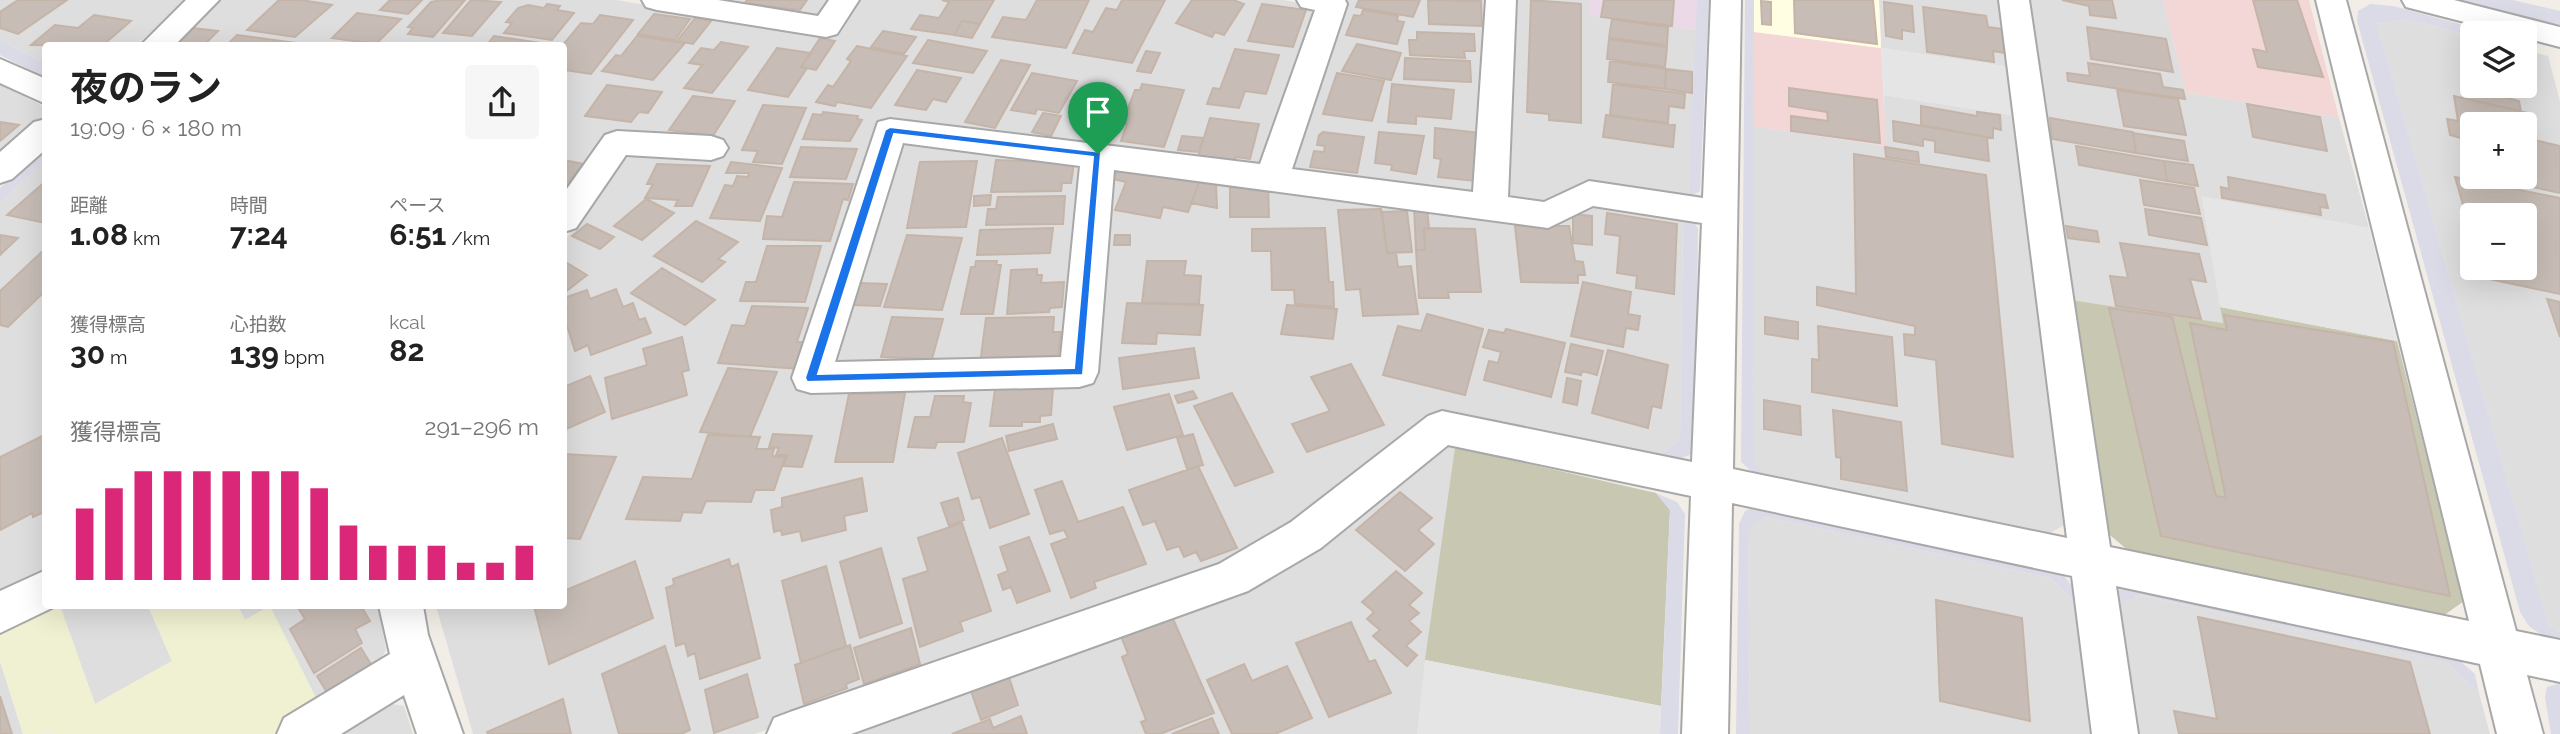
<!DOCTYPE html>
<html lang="ja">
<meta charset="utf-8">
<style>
:root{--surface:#fff;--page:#f6f6f6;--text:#222;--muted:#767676;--accent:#db2777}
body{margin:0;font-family:Raleway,"Noto Sans JP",sans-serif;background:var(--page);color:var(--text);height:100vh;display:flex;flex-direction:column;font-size:26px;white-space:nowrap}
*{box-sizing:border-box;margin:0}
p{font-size:23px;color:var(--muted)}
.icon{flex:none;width:38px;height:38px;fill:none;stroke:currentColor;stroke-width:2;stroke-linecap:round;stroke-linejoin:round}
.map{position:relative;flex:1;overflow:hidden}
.details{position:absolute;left:42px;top:42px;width:525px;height:567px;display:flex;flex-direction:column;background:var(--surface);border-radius:7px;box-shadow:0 7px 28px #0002}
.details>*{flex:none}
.controls{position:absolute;left:2460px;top:21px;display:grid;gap:14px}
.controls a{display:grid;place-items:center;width:77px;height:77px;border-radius:7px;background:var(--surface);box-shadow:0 7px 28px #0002;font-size:35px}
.pin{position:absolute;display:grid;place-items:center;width:60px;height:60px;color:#fff;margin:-72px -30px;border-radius:50% 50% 50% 0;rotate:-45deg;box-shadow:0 0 7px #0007}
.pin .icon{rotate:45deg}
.round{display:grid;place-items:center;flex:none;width:74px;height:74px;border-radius:7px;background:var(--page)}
.head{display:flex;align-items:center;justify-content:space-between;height:119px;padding:0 28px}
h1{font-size:38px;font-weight:700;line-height:52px}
.stats{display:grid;grid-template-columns:repeat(3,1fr);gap:10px;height:119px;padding:7px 28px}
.stats div{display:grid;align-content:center}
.stats b{font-size:30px;font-weight:700}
.stats small{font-size:19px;font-weight:400}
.stats p{font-size:19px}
.chart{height:196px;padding:14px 28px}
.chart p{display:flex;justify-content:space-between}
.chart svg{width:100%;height:126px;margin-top:7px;stroke:var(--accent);stroke-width:6}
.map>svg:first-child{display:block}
</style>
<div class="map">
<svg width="2560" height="734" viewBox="0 0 2560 734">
<rect width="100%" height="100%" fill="#f2eee7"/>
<!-- residential -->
<path fill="#dfdede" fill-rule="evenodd" d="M0,0H188L136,45L46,46L45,63L0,40Z
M219,0H616L832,35L856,0H1284L1309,5L1319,14L1270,160L1251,169L883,122L798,386L1088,378L1104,173L1119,163L1549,222L1588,202L1683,220L1680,439L1660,455L1447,410L1305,526L1265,552L755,734H473L436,606H564V364L567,362L564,353V242L618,162L639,154L612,135L564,201V46H170Z
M695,0H834L827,10L808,18Z
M1342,0H1492L1483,186L1463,197L1299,175L1285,163Z
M1509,0H1589L1590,15L1697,30L1688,198L1545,207L1513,204L1498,190Z
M1879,0H2004L2011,67L1881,48Z
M2026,0H2163L2186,92L2339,118L2369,228L2202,197L2223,323L2071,300Z
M2407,19L2473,36V86H2525V50L2548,56L2560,101V632L2549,626L2377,24ZM2473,124H2525V177H2473ZM2473,215H2525V268H2473Z
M0,84L43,106L42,119L0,157Z
M1884,95L2016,116L2067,524L2042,537L1767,477L1753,462V126L1885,146Z
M915,139L1088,167L1072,350L1057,365L844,371L831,357L896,149Z
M45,161V575L0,599V203Z
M1438,443L1455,447L1417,734H821L1241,583Z
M1766,517L2050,578L2076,604L2093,734H1750L1748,529Z
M2139,595L2448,663L2479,693L2490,734H2135L2115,606Z
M60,606H148L172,661L95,704Z
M238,606H378L386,650L374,671L320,706L269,606L245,620Z
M0,661L23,734H0Z
M380,702L404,706L413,734H328Z"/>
<!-- commercial -->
<path fill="#f3d6d6" d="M2163,0H2309L2339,118L2186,92Z
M1754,32L1881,48L1886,146L1753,126Z"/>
<!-- industrial -->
<path fill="#ebd9e8" d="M1589,0H1697V30L1589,15Z"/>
<!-- education -->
<path fill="#fffee3" d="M1754,0H1879L1881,48L1754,32Z"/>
<!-- construction -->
<path fill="#c7c7b2" d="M2071,300L2223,323L2220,307L2397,341L2464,601L2443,616L2130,552L2104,530Z
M1455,447L1656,493L1670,510L1661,706L1425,660Z"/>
<!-- farmland -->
<path fill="#f0f1d2" d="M46,606H60L95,704L172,661L148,606H238L245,620L270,606L320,706L272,734H51L49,731L43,734H23L0,661V627Z"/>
<!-- parking -->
<path fill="#e5e5e5" d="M1881,48L2011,67L2016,116L1884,95Z
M2202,196L2369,228L2397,341L2220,307Z
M1425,660L1661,706L1660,734H1417Z"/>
<!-- plaza -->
<path fill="#dbdbe8" d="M1697,0H1709L1700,191L1688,198Z
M1745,0H1754L1753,461L1767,477L1750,470L1741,462V455Z
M2459,0H2513L2560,11V25Z
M2370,4L2393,6L2493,33H2473V36L2407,19L2377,24L2549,626L2560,632V643L2546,638L2529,626L2520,612L2357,21L2358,11Z
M0,40L45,63V78L0,55Z
M45,147V161L0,203V188Z
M1683,220L1695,223L1698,229L1695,448L1690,455L1681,458L1660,455L1680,439Z
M1656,493L1677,502L1685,514L1678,734H1660L1670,510Z
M1755,506L2061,572L2072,586L2076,604L2050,578L1766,517L1748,529L1750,734H1736L1739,524L1745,511Z
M2127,586L2458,659L2475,674L2479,693L2448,663L2140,595L2115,606V592Z
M2560,683V734H2551L2545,697L2547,687Z"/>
<!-- building -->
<path fill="#c7bdb6" stroke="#c5b4a8" stroke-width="2" d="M18,0H67L18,34L0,28V12Z
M279,0H301L332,5L295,37L247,30Z
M390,0H422L408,14L380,10Z
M441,0H465L433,37L408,34L413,28L408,27L431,2Z
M471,0L501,2L472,36L443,33Z
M747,0H807L800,10L745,3Z
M994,0L980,24L962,21L954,35L911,29L920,15L939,18L949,2L942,0Z
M1037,0H1089L1066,48L992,37L1003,17L1026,20Z
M1122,0H1165L1132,63L1073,53L1085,30L1093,32L1106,8L1117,10Z
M1192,0H1233L1244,4L1224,35L1215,32L1212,37L1176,23Z
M1359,0H1420L1413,17L1356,7Z
M1428,0L1481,1L1482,26L1429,24Z
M1531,0L1581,4V123L1549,120V114L1527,112Z
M1604,0H1674L1672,26L1601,17Z
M1794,0H1873L1877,44L1795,33Z
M2062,0H2112L2116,18L2090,15L2089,6Z
M2253,0H2297L2323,77L2258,67L2253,49L2267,52Z
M1761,1L1771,2V25L1762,24Z
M1884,2L1912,6L1914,32L1902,30V39L1886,36Z
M547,4L560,6L557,10L574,13L552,40L504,33L512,23L506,22L518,8L528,5L544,8Z
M1262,4L1306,10L1293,47L1248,41Z
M1923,7L1986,16L1988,27L2002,29L2005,53L1993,51L1994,62L1927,52Z
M1363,10L1398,16L1397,21L1404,22L1397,44L1346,35L1354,15L1361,16Z
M357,13L401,19L376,44L332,38Z
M654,14L690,19L675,40L638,34Z
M94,15L131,21L102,46L31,45L55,25L78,28Z
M600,15L633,20L591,74L564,70L562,46L581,23L593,24Z
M695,18L711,21L693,44L677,41Z
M1612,19L1668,27L1667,45L1609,38Z
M962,21L980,24L972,38L954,35Z
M2087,27L2166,39L2173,72L2091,59Z
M193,28L218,31L203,46H175Z
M883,31L916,37L904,54L871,47Z
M1417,32L1474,34L1475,51H1464L1465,58L1410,55L1409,40H1417Z
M237,35L303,44L226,46Z
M494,36L547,44L486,46Z
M637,36L685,43L653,80L602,71L616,55L621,56Z
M820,38L835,41L816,70L801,67Z
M1609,39L1667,47L1665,67L1607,59Z
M928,40L987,51L973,73L913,63Z
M721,42L748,47L712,93L684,88L702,65L689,63L701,48L714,50Z
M1357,44L1401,53L1391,80L1342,71Z
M857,46L907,56L871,108L837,102L835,106L816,102L828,85L833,87L851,61L847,59Z
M777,48L811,53L801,67L807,68L788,97L748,90Z
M1235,49L1279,55L1266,94L1245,91L1239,108L1207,104L1213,88L1220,89Z
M1146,51L1160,53L1151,73L1137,71Z
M1405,58L1470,61L1471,82L1404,79Z
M1001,60L1030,65L995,128L965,122Z
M1610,61L1666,69L1665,89L1608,82Z
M2088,63L2160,74L2163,87L2183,90L2185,99L2068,81L2067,73L2090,76Z
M1666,69L1692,72V93L1665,89Z
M917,70L961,78L946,102L933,99L926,110L895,105Z
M1032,73L1077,81L1059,113L1037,109L1035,114L1011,110Z
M1337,73L1384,81L1372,121L1323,114Z
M1142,84L1184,90L1164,147L1121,141L1127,124H1122L1135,90H1140Z
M1392,84L1454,90L1451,119L1416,116V124L1388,122Z
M1613,84L1685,94L1684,108L1669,106L1668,123L1610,115Z
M607,85L662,92L648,113L639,112L631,122L585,116Z
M2463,86L2519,101L2521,111L2466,99Z
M1789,88L1877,100L1880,143L1791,131V116L1828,121L1827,112L1789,106Z
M2117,90L2178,99L2186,135L2124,126Z
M693,96L735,101L713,136L669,130Z
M2454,96L2528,113L2534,140L2560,146V193L2528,186L2525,124H2473V158L2468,157L2464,139L2450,135L2447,119L2458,121Z
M2247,104L2320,117L2327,151L2253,137Z
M763,105L806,108L782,164L753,162L758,151L742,150Z
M1921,106L1977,116V112L2000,115L2001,130L1993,128V138L1921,125Z
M823,112L858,116L857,119L862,120L850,141L803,139L813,114L822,115Z
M1043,113L1061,116L1051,136L1032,132Z
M1606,115L1675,125L1673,147L1603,137Z
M1210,118L1259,124L1250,159L1236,157L1234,161L1198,157Z
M2050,118L2133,132L2136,153L2052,139Z
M1893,121L1987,137L1989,161L1935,152V141L1923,139V146L1894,141Z
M0,122L19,125L0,141Z
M1435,128L1480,133L1476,181L1438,177L1441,159L1434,158Z
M1323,132L1364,137L1357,173L1310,167L1314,151L1324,152L1325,146L1317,145L1319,135Z
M1379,132L1424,136L1416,174L1391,170L1392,165L1375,163Z
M2133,133L2184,141L2188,161L2136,153Z
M1182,136L1203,138L1199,152L1178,150Z
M2076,146L2164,161L2167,181L2079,165Z
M801,147L857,149L846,179L790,177Z
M1885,147L1918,152L1919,162L1886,157Z
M1854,154L1986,175L2013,457L1942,444L1936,360L1905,355L1904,334L1915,335V326L1817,305V287L1856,294Z
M564,160L583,164L564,188Z
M996,160L1074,163L1071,183H1062L1061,191L991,192Z
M977,161L966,227L907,228L920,162Z
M2164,161L2193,165L2198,186L2167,181Z
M731,162L782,168L760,221L710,218L725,185L733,186L737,176L748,177L749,173H726Z
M657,164L710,166L692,206H675L678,200L645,198L653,184H647Z
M1118,167L1200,180L1188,212L1163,207L1160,218L1115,210L1126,182L1113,179Z
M2228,177L2325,195L2328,208L2320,207L2321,215L2222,198L2221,187L2229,189Z
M2455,177L2560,198V294L2484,278L2481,268H2525V215H2473V239Z
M1200,180L1216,182L1217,208L1191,203Z
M2140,180L2194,188L2200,214L2144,205Z
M46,181V223L7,215Z
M794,182L853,184L848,200L843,199L830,241L763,239L767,216L782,217Z
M1268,185L1269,217H1230V186Z
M991,195L990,205L974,206V196Z
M1065,196L1063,224L986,225L988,209H996L998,197Z
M646,199L674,213L642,240L614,226Z
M1414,207H1427L1429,229L1424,228L1425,250H1416Z
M1381,209L1387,253H1396L1398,267L1411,266L1418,314L1363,316L1360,289L1346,290L1338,210Z
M2145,209L2201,218L2207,245L2149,235Z
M1407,211L1412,252L1387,253L1382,212Z
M1607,213L1677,224L1674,294L1636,288L1637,276L1617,273L1620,236L1605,234Z
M1573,214L1592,216V245L1573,243Z
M696,221L738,242L718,259L725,262L702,282L654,256Z
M587,224L614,237L600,249L572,236Z
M1515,226H1569L1575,261L1583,262L1585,275H1578V283L1521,282Z
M2066,226L2097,231L2099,242L2068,238Z
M1053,228L1050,253L977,255L980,230Z
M1325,228L1329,282H1333L1334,307L1295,304L1294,290H1272L1271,251H1252V229Z
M1424,228L1475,229L1481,292H1448L1449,298H1419L1416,250H1425Z
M0,235L18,238L0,255Z
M907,235L962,238L942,310L884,307Z
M1115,235H1130V245H1114Z
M2120,243L2199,254L2206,282L2190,279L2201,319L2116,306L2110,276L2128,278Z
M767,246H821L805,302L740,301L746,282H756Z
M46,248V290L8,327L0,325V291Z
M564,261L587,275L564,293Z
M976,261H997L996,265H1001L993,314H961L971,267H975Z
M1147,261H1186L1184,275L1201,276L1199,304L1142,303Z
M662,268L715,300L685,325L631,293Z
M1037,269V275H1042L1041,283L1064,282L1062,307L1050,308L1049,312L1007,314L1011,270Z
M1583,282L1631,292L1628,314L1640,316L1638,330L1626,328L1623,347L1571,336Z
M859,283L887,284L880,306L852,305Z
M616,289L623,307L633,303L639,320L645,318L651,333L591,355L588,345L575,351L564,316V309L567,308L564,298L587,290L590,299Z
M2547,299L2560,302V337Z
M1127,303L1203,305L1200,335L1157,333L1156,344L1122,343Z
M1287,305L1337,309L1333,339L1281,334Z
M752,306L808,308L797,342H808L800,369L718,363L732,325L745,326Z
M2109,308L2172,317L2216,496L2226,498L2190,323L2227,330L2224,315L2393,342L2450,596L2161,536Z
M1427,314L1483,329L1465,395L1383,375L1398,326L1421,331Z
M892,317L943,319L932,359L881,357Z
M1054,317L1053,332H1061L1058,356L1040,357V363L980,364L986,318Z
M1765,317L1798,322V339L1765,334Z
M1818,326L1892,337L1897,406L1812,392V359L1819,360Z
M1506,329L1565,343L1551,397L1484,380L1489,361L1498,363L1501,352L1483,347L1489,330L1504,333Z
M682,337L689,370L682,372L687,395L612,419L605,378L647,365L643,349Z
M1571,344L1603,351L1597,375L1582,371L1581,375L1565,372Z
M1194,348L1199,378L1123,389L1119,358Z
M1608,350L1668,365L1661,408L1652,406L1648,428L1592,413Z
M1351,364L1384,425L1307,452L1292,424L1330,411L1311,377Z
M728,368L777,372L750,437L700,432Z
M590,376L605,412L564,430V387Z
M1567,378L1581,381L1577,405L1563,402Z
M1053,387L1051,415L1040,416V422H1022V426H990L995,389Z
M1193,391L1197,398L1178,403L1175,396Z
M905,393L893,462H835L849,394Z
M1232,393L1273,472L1235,486L1194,406Z
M1169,394L1183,435L1127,450L1114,407Z
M935,396H964L963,402L971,403L964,442H937L935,448L908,447L915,417H930Z
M1764,400L1800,406L1801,435L1764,429Z
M1833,410L1901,422L1907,491L1841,479V458L1836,457Z
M1053,424L1057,439L1009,451L1006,436Z
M46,434V511L33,517L32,513L0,530V457Z
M773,434L812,436L802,467L784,466L787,455H776L779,448L769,447Z
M1193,434L1203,465L1187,469L1177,438Z
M708,435L760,437L756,449H774L772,456L785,457L774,490H755L751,502L706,501L701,513L683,512L680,521L626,519L643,477L692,479Z
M1002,438L1029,514L990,528L980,497L972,499L958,453Z
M564,454L616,457L580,539L564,538Z
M1198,466L1237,548L1201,561L1196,552L1184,557L1179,546L1167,550L1155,521L1143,525L1129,490Z
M862,478L867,511L844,516L846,530L802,541L800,531L782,535L781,530L774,532L771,510L782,507V498Z
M1062,481L1078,522L1123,507L1146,564L1094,582L1096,588L1071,598L1051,544L1068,538L1064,530L1050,534L1035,490Z
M1400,492L1432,518L1418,530L1434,544L1405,571L1356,530Z
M958,498L964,520L949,526L941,503Z
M962,523L991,611L960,622L963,631L920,647L903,579L928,571L918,538Z
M1029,537L1050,591L1017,603L1011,587L1003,590L998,575L1008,571L1000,547Z
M881,548L902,623L860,638L840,562Z
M729,559L731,567L738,564L760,658L700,679L695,653L688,656L685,643L676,646L666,588L674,585L673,579Z
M635,561L653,618L549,664L534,606H564V591Z
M826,566L846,646L801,663L782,581Z
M1396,571L1422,593L1409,605L1419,613L1409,621L1421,632L1406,646L1417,655L1407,666L1373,636L1380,630L1367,619L1374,612L1362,602Z
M1936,600L2022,618L2030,721L1940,701Z
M297,606H361L370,621L355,629L362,643L314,673L290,629L305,619Z
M1170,612L1214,713L1160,734H1146L1141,722L1146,720L1122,657L1128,654L1119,631Z
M2198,617L2410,662L2430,734H2179L2174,711L2217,719Z
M1351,622L1369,662L1375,660L1391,693L1329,717L1296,643Z
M911,628L920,664L864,684L854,648Z
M850,645L859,679L846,684L847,688L804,704L795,665Z
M665,646L690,730L681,734H619L602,674Z
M361,648L372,666L328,694L317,676Z
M1244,664L1252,681L1287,666L1312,718L1275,734H1232L1207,680Z
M747,674L758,717L714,733L705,690Z
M1008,674L1018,705L981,720L970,688Z
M0,696L12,734H0Z
M563,699L571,734H488L487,732Z
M1021,716L1027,734H952L990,719L993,728Z
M1212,718L1219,734H1172Z"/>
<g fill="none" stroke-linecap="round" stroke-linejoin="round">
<defs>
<path id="minor" d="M186,0H219L174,46H140Z
M642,0H718L818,16L829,0H859L837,34L826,37L657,10L646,7Z
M1297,0H1345L1347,4L1292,169L1473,192L1486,0H1516L1508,197L1544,202L1589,181L1703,198L1711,0H1741L1733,469L2067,538L1999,0H2029L2110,547L2469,621L2316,0H2346L2516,631L2560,640V682L2527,675L2543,734H2497L2480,664L2116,586L2138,734H2092L2072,576L1732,503L1728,734H1682L1691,496L1448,445L1321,548L1248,591L851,734H767L774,718L790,712L1219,564L1291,522L1428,416L1442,411L1692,462L1702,223L1593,206L1548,228L1114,170L1098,372L1093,383L1079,387L811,393L797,389L792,378L878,122L890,119L1260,164L1315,10L1301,7ZM903,143L1080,166L1061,357L835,362Z
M2402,0H2454L2560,27V47L2525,38V33H2507L2406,7Z
M0,59L46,79V104L0,83Z
M46,119V149L12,179L0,183V152L34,122Z
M617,131L711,136L723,140L728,148L723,156L711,160L626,155L576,228L564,232V193L605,135Z
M46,570V606H56L0,633V591Z
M379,606H423L428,635L463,734H417L404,695L341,734H277L284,718L390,654Z"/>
</defs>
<!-- minor casing -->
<use href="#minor" stroke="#a8a8a8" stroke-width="4"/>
<!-- minor -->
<use href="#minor" fill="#fff" fill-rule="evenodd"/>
</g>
<!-- route -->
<path fill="#1a73e8" stroke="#fff" stroke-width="2" fill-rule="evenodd" d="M890,127L1101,152L1083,375L807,382L805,378L885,130ZM894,134L1093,157L1074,368L818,374Z"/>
</svg>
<div class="controls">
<a><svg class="icon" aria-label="layers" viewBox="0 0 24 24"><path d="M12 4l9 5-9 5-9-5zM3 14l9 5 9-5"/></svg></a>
<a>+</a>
<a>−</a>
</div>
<div class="pin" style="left:1098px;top:154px;background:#1e9e55"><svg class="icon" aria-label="arrive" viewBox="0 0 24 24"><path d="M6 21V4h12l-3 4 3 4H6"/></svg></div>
<section class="details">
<div class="head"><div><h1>夜のラン</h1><p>19:09 · 6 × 180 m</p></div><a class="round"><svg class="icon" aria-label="share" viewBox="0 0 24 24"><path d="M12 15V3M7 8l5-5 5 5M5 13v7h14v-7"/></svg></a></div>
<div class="stats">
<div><p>距離</p><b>1.08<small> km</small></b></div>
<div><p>時間</p><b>7:24</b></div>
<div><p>ペース</p><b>6:51<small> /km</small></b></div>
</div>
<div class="stats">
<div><p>獲得標高</p><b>30<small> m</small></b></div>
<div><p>心拍数</p><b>139<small> bpm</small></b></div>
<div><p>kcal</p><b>82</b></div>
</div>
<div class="chart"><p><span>獲得標高</span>291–296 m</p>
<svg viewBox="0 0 160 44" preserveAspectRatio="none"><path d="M5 44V19M15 44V12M25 44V6M35 44V6M45 44V6M55 44V6M65 44V6M75 44V6M85 44V12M95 44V25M105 44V32M115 44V32M125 44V32M135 44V38M145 44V38M155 44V32"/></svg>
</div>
</section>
</div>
